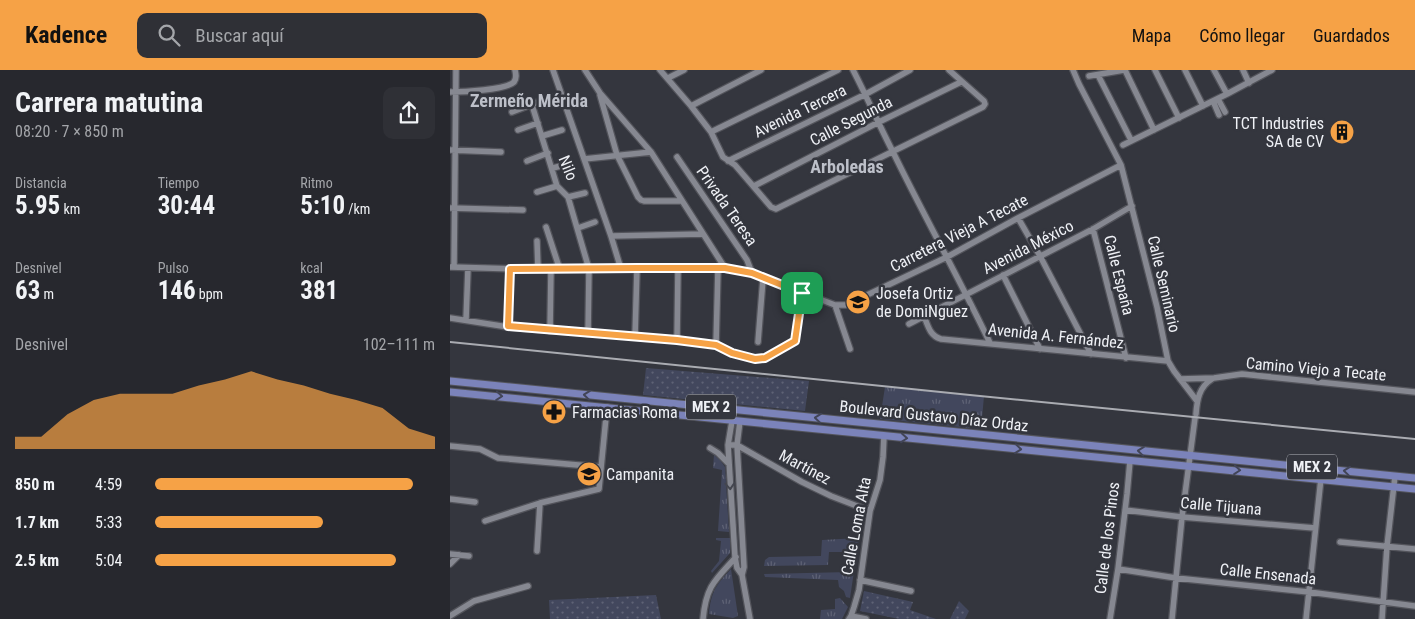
<!DOCTYPE html>
<html lang="es">
<meta charset="utf-8">
<style>
:root{--surface:#27282e;--page:#2f3036;--text:#f1f3f6;--muted:#a4a6aa;--accent:#f6a246}
body{margin:0;font-family:"Roboto Condensed",sans-serif;background:var(--page);color:var(--text);height:100vh;display:flex;flex-direction:column;font-size:19px;white-space:nowrap}
*{box-sizing:border-box;margin:0}
p{font-size:16px;color:var(--muted)}
.icon{flex:none;width:28px;height:28px;fill:none;stroke:currentColor;stroke-width:2;stroke-linecap:round;stroke-linejoin:round}
.map{position:relative;flex:1;overflow:hidden}
.details{display:flex;flex-direction:column;background:var(--surface);width:450px}
.details>*{flex:none}
.pin{position:absolute;display:grid;place-items:center;width:42px;height:42px;color:#fff;margin:-21px;border-radius:10px;box-shadow:0 2px 8px #0006}
.round{display:grid;place-items:center;flex:none;width:52px;height:52px;border-radius:10px;background:var(--page)}
.head{display:flex;align-items:center;justify-content:space-between;height:85px;padding:0 15px}
h1{font-size:28px;font-weight:700;line-height:38px}
.figures{display:grid;grid-template-columns:repeat(3,1fr);gap:8px;height:85px;padding:5px 15px}
.figures div{display:grid;align-content:center}
.figures b{font-size:25px;font-weight:700}
.figures small{font-size:14px;font-weight:400}
.figures p{font-size:14px}
.chart{height:140px;padding:10px 15px}
.chart p{display:flex;justify-content:space-between}
.chart svg{width:100%;height:90px;margin-top:5px;fill:var(--accent);opacity:.7}
ul{padding:0 15px;list-style:none;font-size:16px}
li{display:grid;grid-template-columns:80px 60px 1fr;align-items:center;height:38px}
li i{height:12px;border-radius:6px;background:var(--accent)}
header{display:flex;align-items:center;gap:30px;box-sizing:border-box;height:70px;padding:0 25px;background:var(--accent);color:#111}
header strong{font-size:24px}
nav{display:flex;gap:28px;margin-inline-start:auto;font-size:18px}
.search{width:350px;height:45px;background:var(--page);display:flex;align-items:center;gap:12px;box-sizing:border-box;padding:0 18px;border-radius:10px;color:var(--muted);font-size:19px}
main{display:flex;flex:1;min-height:0}
.map>svg:first-child{display:block}
</style>
<header>
<strong>Kadence</strong>
<div class="search"><svg class="icon" aria-label="search" viewBox="0 0 24 24"><circle cx="10" cy="10" r="6"/><path d="M15 15l6 6"/></svg>Buscar aquí</div>
<nav><a>Mapa</a><a>Cómo llegar</a><a>Guardados</a></nav>
</header>
<main>
<section class="details">
<div class="head"><div><h1>Carrera matutina</h1><p>08:20 · 7 × 850 m</p></div><a class="round"><svg class="icon" aria-label="share" viewBox="0 0 24 24"><path d="M12 15V3M7 8l5-5 5 5M5 13v7h14v-7"/></svg></a></div>
<div class="figures">
<div><p>Distancia</p><b>5.95<small> km</small></b></div>
<div><p>Tiempo</p><b>30:44</b></div>
<div><p>Ritmo</p><b>5:10<small> /km</small></b></div>
</div>
<div class="figures">
<div><p>Desnivel</p><b>63<small> m</small></b></div>
<div><p>Pulso</p><b>146<small> bpm</small></b></div>
<div><p>kcal</p><b>381</b></div>
</div>
<div class="chart"><p><span>Desnivel</span>102–111 m</p>
<svg viewBox="0 0 160 44" preserveAspectRatio="none"><path d="M0 44V38L10 38L20 27L30 20L40 17L50 17L60 17L70 13L80 10L90 6L100 10L110 13L120 17L130 20L140 24L150 34L160 38V44z"/></svg>
</div>
<ul>
<li><b>850 m</b>4:59<i style="width:92%"></i></li>
<li><b>1.7 km</b>5:33<i style="width:60%"></i></li>
<li><b>2.5 km</b>5:04<i style="width:86%"></i></li>
</ul>
</section>
<div class="map">
<svg width="965" height="549" viewBox="0 0 965 549">
<defs>
<pattern id="grass-dots" width="8" height="8" patternUnits="userSpaceOnUse" patternTransform="scale(1.25)"><rect width="8" height="8" fill="#42475d"/><path d="M2 2h.1M6 6h.1" fill="none" stroke="#5e6275" stroke-width="1.8" stroke-linecap="round"/></pattern>
<pattern id="park-tufts" width="24" height="20" patternUnits="userSpaceOnUse" patternTransform="scale(1.25)"><rect width="24" height="20" fill="#42475d"/><path d="M3 7l-1-3M5 7V3M7 7l1-3M15 17l-1-3M17 17v-4M19 17l1-3" fill="none" stroke="#5e6275"/></pattern>
</defs>
<rect width="100%" height="100%" fill="#34363e"/>
<!-- grass -->
<path fill="url(#grass-dots)" d="M196,298L359,311L355,341L193,325Z
M414,521L463,532L460,540L486,549H449L410,541Z
M206,525L211,549H100L99,530Z
M509,531L519,541L515,549H500Z"/>
<!-- park -->
<path fill="url(#park-tufts)" d="M435,317L534,326L531,359L430,349Z
M264,385L270,390L275,397L279,462L268,461L272,400L263,398Z
M266,468H280V483L262,503L261,501L269,491L271,471L266,470Z
M409,468L400,528L396,527L394,521L389,517L388,510L315,507L314,504L400,502L401,482H379L378,495L314,496L315,490L319,487L371,486L372,470Z
M281,499L288,546L283,548L259,544C261,522 266,515 281,499Z
M390,528L398,537L392,549H370L371,540L385,539V529Z"/>
<g fill="none" stroke-linecap="round" stroke-linejoin="round">
<defs>
<path id="minor" d="M103,0L161,166L171,199
M135,0L150,23L201,82L275,198
M210,0L241,36L261,62L273,87L285,95L321,137L326,139L533,37L535,34L534,31L499,0
M403,0C417,27 429,55 443,82C474,146 509,208 540,273
M623,0L629,14L671,95L707,237L718,291L724,301L747,331
M675,0L704,60
M705,0L729,48
M735,0L753,36
M764,0L777,24
M793,0L799,13
M648,5L681,70
M639,6L674,0
M218,8L234,0
M0,22C12,22 56,20 64,12C67,8 66,4 65,0
M150,25L167,85L188,127L191,130L194,131H232
M768,29L775,42
M763,31L769,45
M82,35L107,116L118,127L139,199L138,264
M241,36L311,0
M62,42L101,27
M68,60L88,53
M261,62L388,0
M92,66L112,60
M673,75L777,24L822,0
M0,80L51,82
M227,87L297,190L302,203
M134,89L201,82
M77,91L98,83
M278,91L416,24L460,0
M103,98L118,94
M304,116L429,52L511,12
M87,122L107,116
M118,127L135,123
M0,138L73,140
M568,148L590,186L641,284
M96,157L110,200
M128,158L145,152
M643,159L676,288
M161,166L253,164
M87,171L88,199
M0,197L101,200L275,198L302,203L385,235H396L497,187L568,148L671,95
M4,197L6,0
M553,205L590,279
M385,235L400,279
M474,246C478,256 480,266 491,269L718,291
M0,248L58,257L227,270L266,275L282,283L305,289L315,288L345,271L352,223
M16,250L18,198
M459,254L643,159L682,136
M58,257L60,199
M100,261L101,200
M185,267L187,198
M227,270L228,198
M308,272L313,209
M266,275L268,198
M730,309L764,308L792,304L965,322
M746,344C747,330 749,317 762,309
M282,351L278,375L285,487L287,498L292,505L300,549
M290,351L287,375L294,497L292,505
M278,375H287L352,412L381,426L420,441
M0,376L30,379L48,388L151,397
M260,378L268,383L279,394
M0,429L25,432
M675,440L732,447L865,458
M35,451L90,433L149,419L157,337
M890,472L965,479
M87,481L90,433
M0,484L19,486
M0,494L9,485
M668,499L726,508L859,522L965,536
M410,510L461,521
M0,546L24,531L78,516
M401,546L416,549
M253,549C256,516 265,510 286,487
M399,549L401,546L404,537L409,520L420,441L430,410L433,387L434,366
M660,549L668,499L677,424L680,391
M722,549L732,447L745,348
M856,549L871,408
M932,549L937,476L945,406"/>
<path id="major" d="M0,311L965,408
M0,322L965,419"/>
</defs>
<!-- minor casing -->
<use href="#minor" stroke="#53545b" stroke-width="8"/>
<!-- major casing -->
<use href="#major" stroke="#53545b" stroke-width="9"/>
<!-- minor -->
<use href="#minor" stroke="#868891" stroke-width="5.5"/>
<!-- major -->
<use href="#major" stroke="#7b83ba" stroke-width="7"/>
<!-- rail -->
<path stroke="#aaacb2" stroke-width="2" d="M0,272C322,306 643,337 965,369"/>
</g>
<!-- one-way arrows -->
<defs><path id="oneway-chevron" d="M-2-3.5L2.5 0L-2 3.5" fill="none" stroke-width="1.6" stroke-linecap="round" stroke-linejoin="round" transform="scale(1.25)"/></defs>
<g stroke="#424557">
<use href="#oneway-chevron" transform="translate(137 325) rotate(-174)"/>
<use href="#oneway-chevron" transform="translate(49 326) rotate(5)"/>
<use href="#oneway-chevron" transform="translate(368 348) rotate(-174)"/>
<use href="#oneway-chevron" transform="translate(454 368) rotate(5)"/>
<use href="#oneway-chevron" transform="translate(568 379) rotate(6)"/>
<use href="#oneway-chevron" transform="translate(691 381) rotate(-174)"/>
<use href="#oneway-chevron" transform="translate(787 400) rotate(5)"/>
<use href="#oneway-chevron" transform="translate(897 401) rotate(-174)"/>
</g>
<use stroke="#44464f" href="#oneway-chevron" transform="translate(280 416) rotate(86)"/>
<g fill="none" stroke-linecap="round" stroke-linejoin="round">
<defs>
<path id="route" d="M187,198H275L302,203L352,223L345,271L315,288L305,289L282,283L266,275L227,270L58,256L60,199Z"/>
</defs>
<!-- route casing -->
<use href="#route" stroke="#fff" stroke-width="10"/>
<!-- route -->
<use href="#route" stroke="#f6a246" stroke-width="6"/>
</g>
<!-- icons -->
<defs>
<symbol id="building-disc" viewBox="-11 -11 22 22"><circle r="9.5" fill="#f6a246" stroke="#34363e"/><path d="M-4-6H4V6H1V3H-1V6H-4ZM-2.5-4.3h1.7v1.8h-1.7ZM.8-4.3h1.7v1.8H.8ZM-2.5-1h1.7V.8h-1.7ZM.8-1h1.7V.8H.8Z" fill="#111"/></symbol>
<symbol id="school-disc" viewBox="-11 -11 22 22"><circle r="9.5" fill="#f6a246" stroke="#34363e"/><path d="M0-5L7-2L0 1L-7-2ZM-4 1L0 2.5L4 1V4Q0 6-4 4Z" fill="#111"/></symbol>
<symbol id="pharmacy-disc" viewBox="-11 -11 22 22"><circle r="9.5" fill="#f6a246" stroke="#34363e"/><path d="M-2-6h4v4h4v4h-4v4h-4v-4h-4v-4h4Z" fill="#111"/></symbol>
</defs>
<g fill-rule="evenodd">
<use href="#building-disc" x="878" y="48" width="28" height="28"/>
<use href="#school-disc" x="394" y="218" width="28" height="28"/>
<use href="#pharmacy-disc" x="90" y="328" width="28" height="28"/>
<use href="#school-disc" x="125" y="390" width="28" height="28"/>
</g>
<g text-anchor="middle" dominant-baseline="central" stroke-width="5" stroke-linejoin="round" paint-order="stroke">
<!-- shield labels -->
<g fill="#34363e" stroke="#b7b9bf" stroke-width="1">
<rect x="236" y="324.5" width="50" height="25" rx="4"/>
<rect x="837" y="384.5" width="50" height="25" rx="4"/>
</g>
<g font-size="15" font-weight="bold" fill="#eff1f6">
<text x="261" y="337">MEX 2</text>
<text x="862" y="397">MEX 2</text>
</g>
<!-- street labels -->
<g font-size="16" fill="#eff1f6" stroke="#34363e">
<text transform="translate(350 41) rotate(-26)">Avenida Tercera</text>
<text transform="translate(401 51) rotate(-27)">Calle Segunda</text>
<text transform="translate(118 98) rotate(68)">Nilo</text>
<text transform="translate(277 136) rotate(55)">Privada Teresa</text>
<text transform="translate(509 163) rotate(-27)">Carretera Vieja A Tecate</text>
<text transform="translate(578 177) rotate(-27)">Avenida México</text>
<text transform="translate(669 205) rotate(76)">Calle España</text>
<text transform="translate(714 214) rotate(77)">Calle Seminario</text>
<text transform="translate(606 266) rotate(6)">Avenida A. Fernández</text>
<text transform="translate(866 299) rotate(5)">Camino Viejo a Tecate</text>
<text transform="translate(484 346) rotate(6)">Boulevard Gustavo Díaz Ordaz</text>
<text transform="translate(355 397) rotate(28)">Martínez</text>
<text transform="translate(771 436) rotate(5)">Calle Tijuana</text>
<text transform="translate(406 456) rotate(-79)">Calle Loma Alta</text>
<text transform="translate(657 468) rotate(-83)">Calle de los Pinos</text>
<text transform="translate(818 504) rotate(6)">Calle Ensenada</text>
</g>
<!-- poi labels -->
<g font-size="16" fill="#eff1f6" stroke="#34363e" text-anchor="start">
<text x="874" y="53" text-anchor="end">TCT Industries<tspan x="874" dy="18">SA de CV</tspan></text>
<text x="426" y="223">Josefa Ortiz<tspan x="426" dy="18">de DomiNguez</tspan></text>
<text x="122" y="342">Farmacias Roma</text>
<text x="156" y="404">Campanita</text>
</g>
<!-- neighbourhood labels -->
<g font-size="18" font-weight="bold" fill="#bdc0c9" stroke="#34363e">
<text x="79" y="30">Zermeño Mérida</text>
<text x="397" y="96">Arboledas</text>
</g>
</g>
</svg>
<div class="pin" style="left:352px;top:223px;background:#1e9e55"><svg class="icon" aria-label="arrive" viewBox="0 0 24 24"><path d="M6 21V4h12l-3 4 3 4H6"/></svg></div>
</div>
</main>
